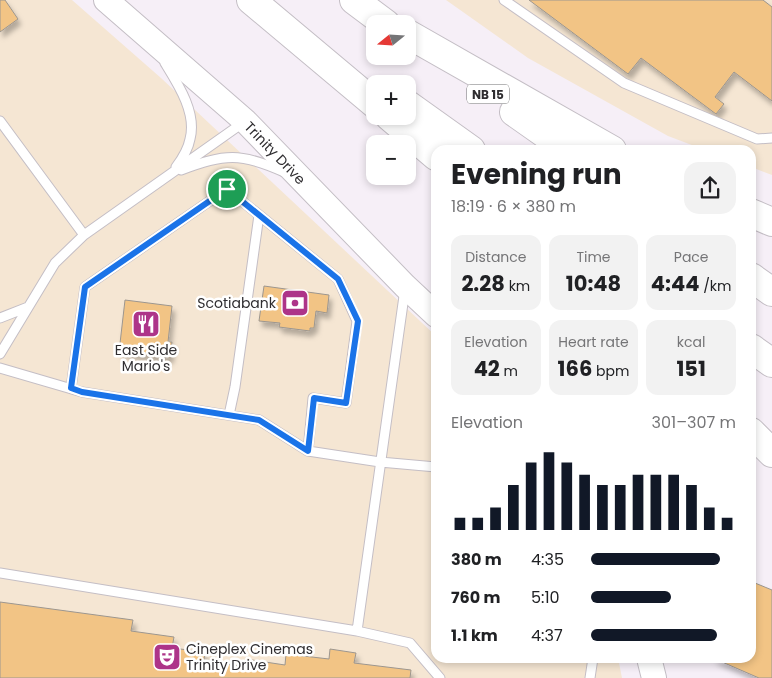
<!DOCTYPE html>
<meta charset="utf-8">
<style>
:root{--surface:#fff;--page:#f2f2f2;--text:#202124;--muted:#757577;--accent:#111827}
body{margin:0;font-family:Poppins,sans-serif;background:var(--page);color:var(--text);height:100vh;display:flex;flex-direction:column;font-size:19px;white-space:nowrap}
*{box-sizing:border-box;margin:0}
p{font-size:16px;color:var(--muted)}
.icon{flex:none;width:28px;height:28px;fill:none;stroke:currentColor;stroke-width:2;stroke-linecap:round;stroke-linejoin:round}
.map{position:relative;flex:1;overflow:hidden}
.details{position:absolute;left:431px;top:145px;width:325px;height:518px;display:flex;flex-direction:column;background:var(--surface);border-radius:15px;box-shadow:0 2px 8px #0003}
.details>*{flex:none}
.needle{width:32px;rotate:252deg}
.tools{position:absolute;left:366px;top:15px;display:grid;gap:10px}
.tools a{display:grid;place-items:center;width:50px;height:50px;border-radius:10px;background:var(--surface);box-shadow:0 2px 8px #0003;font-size:25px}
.pin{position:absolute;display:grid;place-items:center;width:42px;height:42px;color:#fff;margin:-21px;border:2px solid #fff;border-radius:50%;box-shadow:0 1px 5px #0007}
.round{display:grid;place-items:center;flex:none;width:52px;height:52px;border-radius:15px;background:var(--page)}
.headline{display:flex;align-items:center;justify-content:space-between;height:85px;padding:0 20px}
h1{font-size:28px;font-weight:700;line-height:38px}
.stats{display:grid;grid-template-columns:repeat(3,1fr);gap:8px;height:85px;padding:5px 20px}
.stats div{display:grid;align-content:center;border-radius:12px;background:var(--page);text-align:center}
.stats b{font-size:21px;font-weight:700}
.stats small{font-size:14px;font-weight:400}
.stats p{font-size:14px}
.chart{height:140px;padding:10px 20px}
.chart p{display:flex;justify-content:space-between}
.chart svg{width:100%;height:90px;margin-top:5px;stroke:var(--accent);stroke-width:6}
ul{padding:0 20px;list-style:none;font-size:16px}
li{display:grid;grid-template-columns:80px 60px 1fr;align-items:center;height:38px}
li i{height:12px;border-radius:6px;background:var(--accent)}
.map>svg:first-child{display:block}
</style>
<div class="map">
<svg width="772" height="678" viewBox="0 0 772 678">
<defs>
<filter id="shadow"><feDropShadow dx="3" dy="5.5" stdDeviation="2.5" flood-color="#0004"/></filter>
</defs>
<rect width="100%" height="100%" fill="#f6eff7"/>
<!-- commercial -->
<path fill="#f5e6d3" d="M0,0H72L161,78L436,336V658H618L622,678H0Z
M446,0H772V175L751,167V150H705L668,136L528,58Z"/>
<!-- building -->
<path fill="#f2c485" stroke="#9c968f" filter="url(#shadow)" d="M0,0H5L18,19L0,32Z
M529,0H763L772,7V101L734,72L715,97L724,104L716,114L641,58L628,74Z
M264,286L329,295L327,313L316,311L314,328H310V331L279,327L280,323L259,321Z
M125,300L172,306L168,342H172L170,358L119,352Z
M755,583L772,590V678H759L713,658H751V592Z
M0,602L133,620L131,631L174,637L172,648L205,652L204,660L251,668L252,660L285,665L286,654L329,659L330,649L356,653L354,663L411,670L410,678H0Z"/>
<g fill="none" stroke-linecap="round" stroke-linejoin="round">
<defs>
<path id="lane" d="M504,0L624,83L757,139L772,138
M165,63C178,84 197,113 190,139C188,150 182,159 176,167
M0,121L84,235
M181,170C225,154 240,152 284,172
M0,318L28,307
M0,354L55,263L84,235L244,122
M0,368L82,392L259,420L308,451L380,462L436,467
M71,388L85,287L227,189L338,279L357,321L346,403L313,398L308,451
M229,415L235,387L259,215
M0,573L357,631L410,643L440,678
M357,631L405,289
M590,678L593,658"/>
<path id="secondary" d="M106,0L245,121L405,286L436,315
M649,658L654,678"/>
<path id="highway" d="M251,0L375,104
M354,0L386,24
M408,34L612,150
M408,105L471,150
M514,112L568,150
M389,116L436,156
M751,213L772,222
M751,277L772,292
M751,348L772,363
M751,432L772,453"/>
</defs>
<!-- lane casing -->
<use href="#lane" stroke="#c4bec5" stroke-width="11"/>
<!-- secondary casing -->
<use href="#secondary" stroke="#c4bec5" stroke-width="26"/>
<!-- highway casing -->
<use href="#highway" stroke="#c4bec5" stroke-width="30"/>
<!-- lane -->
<use href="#lane" stroke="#fff" stroke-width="9"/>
<!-- secondary -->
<use href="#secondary" stroke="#fff" stroke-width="24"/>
<!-- highway -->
<use href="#highway" stroke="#fff" stroke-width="28"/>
</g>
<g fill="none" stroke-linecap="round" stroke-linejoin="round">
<defs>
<path id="route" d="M227,189L338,279L358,321L346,403L314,398L308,451L259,420L82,392L71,388L85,287Z"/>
</defs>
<!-- route casing -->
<use href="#route" stroke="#fff" stroke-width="10"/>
<!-- route -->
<use href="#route" stroke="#1a73e8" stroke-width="6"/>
</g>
<!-- icons -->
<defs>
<symbol id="bank-square" viewBox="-11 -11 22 22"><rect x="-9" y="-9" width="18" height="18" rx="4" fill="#ad3489" stroke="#fff"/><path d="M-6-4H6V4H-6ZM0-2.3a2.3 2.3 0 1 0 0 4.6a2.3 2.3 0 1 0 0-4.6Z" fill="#fff"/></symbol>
<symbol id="restaurant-square" viewBox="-11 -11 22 22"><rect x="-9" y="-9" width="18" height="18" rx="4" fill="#ad3489" stroke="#fff"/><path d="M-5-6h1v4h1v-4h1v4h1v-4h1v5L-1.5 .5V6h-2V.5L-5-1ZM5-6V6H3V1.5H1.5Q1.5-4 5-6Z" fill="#fff"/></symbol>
<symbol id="theatre-square" viewBox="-11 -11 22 22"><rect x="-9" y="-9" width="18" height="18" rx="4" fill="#ad3489" stroke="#fff"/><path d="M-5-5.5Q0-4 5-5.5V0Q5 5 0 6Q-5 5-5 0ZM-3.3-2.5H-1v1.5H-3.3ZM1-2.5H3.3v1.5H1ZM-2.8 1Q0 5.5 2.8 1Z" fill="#fff"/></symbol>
</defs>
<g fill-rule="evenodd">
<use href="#bank-square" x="279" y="287" width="32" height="32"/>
<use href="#restaurant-square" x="130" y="308" width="32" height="32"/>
<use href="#theatre-square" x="151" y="641" width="32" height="32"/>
</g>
<g text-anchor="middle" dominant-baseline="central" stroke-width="5" stroke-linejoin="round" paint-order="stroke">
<!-- shield labels -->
<rect fill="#fff" stroke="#6d6c6e" stroke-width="1" x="467" y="84.5" width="42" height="19" rx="4"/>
<g font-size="12" font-weight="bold" fill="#2f2d30">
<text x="488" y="94">NB 15</text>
</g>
<!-- street labels -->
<g font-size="14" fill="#2f2d30" stroke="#fff">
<text transform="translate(275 153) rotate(46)">Trinity Drive</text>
</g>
<!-- poi labels -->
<g font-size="14" fill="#2f2d30" stroke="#fff" text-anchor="end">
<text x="276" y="303">Scotiabank</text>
<text x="146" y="350" text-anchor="middle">East Side<tspan x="146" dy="16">Mario's</tspan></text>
<text x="186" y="649" text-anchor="start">Cineplex Cinemas<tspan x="186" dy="16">Trinity Drive</tspan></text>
</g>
</g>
</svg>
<div class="tools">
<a><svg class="needle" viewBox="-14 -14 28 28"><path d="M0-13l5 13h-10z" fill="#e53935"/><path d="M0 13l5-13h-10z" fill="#757577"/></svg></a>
<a>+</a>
<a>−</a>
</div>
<div class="pin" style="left:227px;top:189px;background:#1e9e55"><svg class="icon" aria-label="arrive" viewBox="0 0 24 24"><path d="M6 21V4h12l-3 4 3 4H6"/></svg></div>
<section class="details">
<div class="headline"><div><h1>Evening run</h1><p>18:19 · 6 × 380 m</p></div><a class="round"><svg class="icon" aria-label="share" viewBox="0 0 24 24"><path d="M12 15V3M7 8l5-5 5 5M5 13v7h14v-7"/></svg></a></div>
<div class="stats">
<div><p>Distance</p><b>2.28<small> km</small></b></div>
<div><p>Time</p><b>10:48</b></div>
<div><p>Pace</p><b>4:44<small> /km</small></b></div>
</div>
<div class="stats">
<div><p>Elevation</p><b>42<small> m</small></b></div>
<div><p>Heart rate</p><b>166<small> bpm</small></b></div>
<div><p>kcal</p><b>151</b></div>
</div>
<div class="chart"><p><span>Elevation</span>301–307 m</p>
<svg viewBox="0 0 160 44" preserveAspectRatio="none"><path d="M5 44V38M15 44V38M25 44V33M35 44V22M45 44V11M55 44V6M65 44V11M75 44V17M85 44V22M95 44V22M105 44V17M115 44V17M125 44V17M135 44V22M145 44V33M155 44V38"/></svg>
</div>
<ul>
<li><b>380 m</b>4:35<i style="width:89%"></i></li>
<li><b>760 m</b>5:10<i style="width:55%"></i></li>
<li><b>1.1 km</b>4:37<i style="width:87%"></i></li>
</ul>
</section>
</div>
